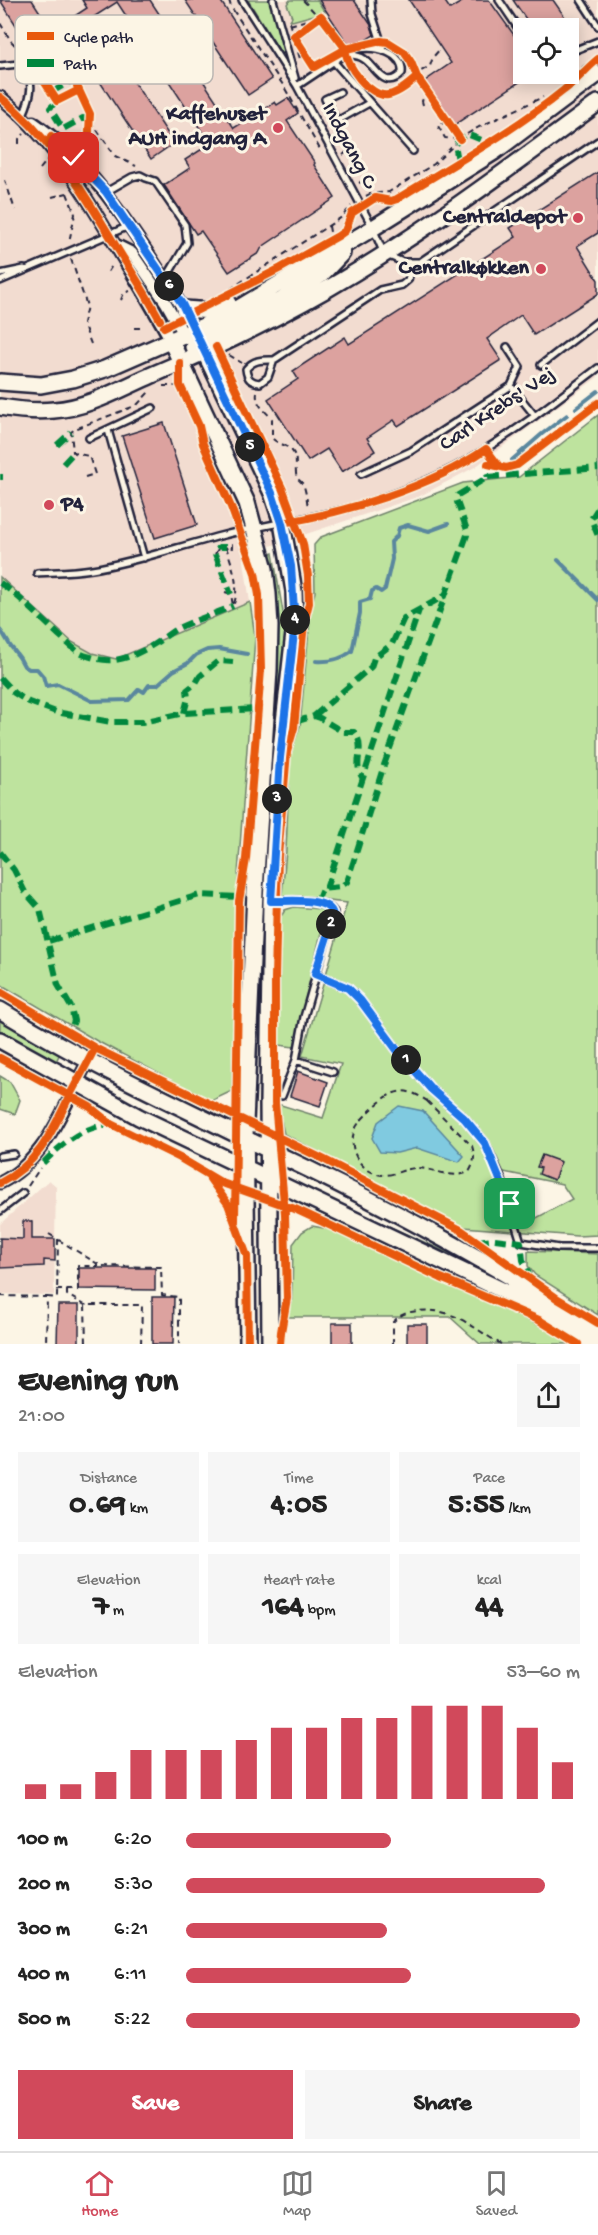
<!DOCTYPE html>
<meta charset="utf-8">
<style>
:root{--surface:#fff;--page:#f6f6f6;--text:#222;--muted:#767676;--line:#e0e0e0;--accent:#d1495b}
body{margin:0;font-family:"Gochi Hand",sans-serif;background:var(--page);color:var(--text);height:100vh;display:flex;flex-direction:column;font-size:22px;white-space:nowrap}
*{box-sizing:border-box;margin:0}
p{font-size:20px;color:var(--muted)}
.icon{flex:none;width:33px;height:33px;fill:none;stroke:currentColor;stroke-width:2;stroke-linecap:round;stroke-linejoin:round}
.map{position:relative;height:1344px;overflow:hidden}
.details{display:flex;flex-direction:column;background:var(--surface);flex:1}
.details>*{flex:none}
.controls{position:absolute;left:513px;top:18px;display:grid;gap:12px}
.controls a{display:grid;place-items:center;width:66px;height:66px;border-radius:0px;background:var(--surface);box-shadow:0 3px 15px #0003;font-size:30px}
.pin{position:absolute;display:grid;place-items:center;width:51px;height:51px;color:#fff;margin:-26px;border-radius:12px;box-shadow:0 3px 9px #0006}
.km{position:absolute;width:30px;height:30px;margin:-15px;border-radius:50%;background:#222;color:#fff;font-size:16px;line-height:30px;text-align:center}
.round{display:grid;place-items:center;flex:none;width:63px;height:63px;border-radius:0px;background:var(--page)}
.headline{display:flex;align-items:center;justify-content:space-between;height:102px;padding:0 18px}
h1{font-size:33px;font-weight:700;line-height:45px}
.metrics{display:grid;grid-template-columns:repeat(3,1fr);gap:9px;height:102px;padding:6px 18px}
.metrics div{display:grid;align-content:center;border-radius:0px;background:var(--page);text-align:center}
.metrics b{font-size:30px;font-weight:700}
.metrics small{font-size:16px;font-weight:400}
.metrics p{font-size:16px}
.chart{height:168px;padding:12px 18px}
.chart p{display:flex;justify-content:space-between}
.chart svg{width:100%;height:108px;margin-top:6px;stroke:var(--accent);stroke-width:6}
.action{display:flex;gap:12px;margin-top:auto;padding:12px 18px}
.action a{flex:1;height:69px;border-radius:0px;background:var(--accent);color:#fff;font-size:24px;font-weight:700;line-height:69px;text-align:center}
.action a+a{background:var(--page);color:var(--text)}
ul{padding:0 18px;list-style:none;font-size:20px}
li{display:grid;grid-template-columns:96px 72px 1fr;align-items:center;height:45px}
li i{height:15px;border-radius:8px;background:var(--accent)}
.tabs{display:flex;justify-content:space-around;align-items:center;height:84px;border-top:2px solid var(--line);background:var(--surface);font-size:16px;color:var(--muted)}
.tabs a{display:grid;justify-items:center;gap:3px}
.tabs .selected{color:var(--accent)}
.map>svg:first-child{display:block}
</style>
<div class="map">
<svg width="598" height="1344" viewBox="0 0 598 1344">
<rect width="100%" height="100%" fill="#fcf5e5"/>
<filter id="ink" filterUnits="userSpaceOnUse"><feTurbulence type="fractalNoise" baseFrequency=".0167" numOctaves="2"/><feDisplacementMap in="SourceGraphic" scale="12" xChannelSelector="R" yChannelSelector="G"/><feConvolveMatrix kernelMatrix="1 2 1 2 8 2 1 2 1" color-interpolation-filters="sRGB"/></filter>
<g filter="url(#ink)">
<!-- built -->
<path fill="#f2dcd0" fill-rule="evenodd" d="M0,0H598V377L475,467L420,496L243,555L250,602L116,659L92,653L72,642L0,577ZM524,28H568V74H524Z
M49,1180L56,1186L54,1295L0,1294V1224Z"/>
<!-- green -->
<path fill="#bee39e" stroke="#70826c" stroke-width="1.5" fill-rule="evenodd" d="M248,0H269L287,63Z
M290,0H317L325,12L292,21L290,20L292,17L287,4Z
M598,415V1235L577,1236L463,1227L284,1134L278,1104L323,1118L341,1064L302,1056L347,903L282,896L286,851L290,757L300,726L311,609L315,592L314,545L321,537L463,483L519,477ZM504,1172L562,1184L572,1199L531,1221L510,1217L495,1178Z
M273,553L287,636L264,927L261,908L264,839L278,645L276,602L270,554Z
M0,577L72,642L92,653L116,659L250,602L255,637L236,902L232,1091L211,1101L97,1041L0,984Z
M294,907L322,909L325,916L294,1047L279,1045L280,918L285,910Z
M0,1018L60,1053L55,1064L0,1033Z
M0,1076L10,1082L20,1100L15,1114L0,1109Z
M298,1183L359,1213L480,1267L552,1309L298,1185Z
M312,1226L329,1229L549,1330L572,1344H480L450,1317H287L292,1299L293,1244L302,1232Z
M528,1251L598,1254V1315L535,1275L528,1266Z"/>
<!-- water -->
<path fill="#80cae0" stroke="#5a879e" stroke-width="1.5" d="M399,1106L423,1111L464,1156L459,1162L417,1148L397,1153L380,1152L372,1138L378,1122Z"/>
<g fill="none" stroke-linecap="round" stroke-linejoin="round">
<!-- stream -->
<path stroke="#5a879e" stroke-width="4" d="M576,408L598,391
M512,460L542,434L567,415
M558,560L598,600
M0,630C7,638 7,642 12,648C18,655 20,657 24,666L29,669H37L43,676L46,686L58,684L92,701L129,700L139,689L144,692L149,685H157L173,671L188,663L196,655L207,650L219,649L247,654
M316,661C328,662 342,659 352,651L360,613V602L370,599L372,591L376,589L381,592L385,589L392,559L391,542L397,536L399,528L408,525L429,531L448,524"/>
</g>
<!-- building -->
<path fill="#dca29f" stroke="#22223b" stroke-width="1.5" d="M0,0H32L52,31L87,8L82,0H150L234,128L275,102L277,105L288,98L298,113L287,121L315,163L314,165L335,198L262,247L259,253L229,272L201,231L196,234L164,185L190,168L185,160L210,144L117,2L92,18L174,143L151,159L75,44L42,66Z
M185,0H220L272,79L248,95Z
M319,0H354L371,25L374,35L359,44L350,47Z
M409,0H444L450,9L465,0H489L524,49V79L454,125L425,81L451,63Z
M513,0H553L567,20L554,28H532Z
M598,172V233L577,246L598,280V294L534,335L521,315L487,339L501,360L398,426L394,420L367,438L375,451L342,472L327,449L308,461L268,399L298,379L293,371L345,337L349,344L516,237L510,228Z
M164,423L197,525L155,538L122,436Z
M298,1071L328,1082L320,1106L290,1096Z
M542,1155L561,1162L554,1180L539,1174L541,1168L537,1167Z
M23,1221H32V1239H55V1261L44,1260V1266L0,1268V1238L23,1239Z
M79,1268H155V1290L79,1289Z
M152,1297H174L173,1344H152Z
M58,1305H79V1344H57Z
M332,1323H352V1344H332Z
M407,1324H427V1344H407Z"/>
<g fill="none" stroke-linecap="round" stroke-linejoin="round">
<defs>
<path id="lane" d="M242,0L297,86L373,228L384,254L403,262H420L598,141
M273,0L295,78
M371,0L372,14L384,51
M499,0L524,37
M581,0L598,26
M568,53L598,41
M334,62L413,151
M0,66L19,64C37,78 31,97 23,115
M297,86L345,54C352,55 359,55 364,59C376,66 384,92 402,73C404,53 377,46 359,49C354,50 350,53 345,54
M340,92L325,99L337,121L369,103
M106,192L132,177L140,175L146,178L155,181L185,225L187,243L165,280
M0,274L24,269
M0,281L129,226
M507,347L520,367L511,386L535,416
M274,360L268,377L260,383C251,382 247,379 246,369C254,359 262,360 274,360L380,290L402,285L408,280L412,263
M541,365L598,321
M108,430L144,558
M89,438L153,408
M361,474L411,451L511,386
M37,573C55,572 74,572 92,569C136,562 177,547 220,536C269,523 319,518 367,503C405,490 445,475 479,453C521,428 559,398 598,368
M273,901C291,902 322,896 334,912L304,1017L296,1060L282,1096
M315,974L348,988L360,1000L397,1050L431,1089L464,1118L485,1143L501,1177L521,1242L559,1248H598
M296,1060L333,1072
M0,1156L14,1154
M0,1211L23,1193"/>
<path id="street" d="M0,97C46,133 78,183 108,233C129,269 151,304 171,341
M33,122C81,155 115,204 147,252C164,278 181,302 194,330
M116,245L132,253L166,303L186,338
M0,1183C48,1159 64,1105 88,1061"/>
<path id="secondary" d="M184,309L212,311L228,303
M194,330L272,493L282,523L294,591L295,624L280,758L271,901L268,1102L270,1344
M171,341L247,503L265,569L268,594L270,626L269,670L255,891L245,1123L248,1344
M193,347L200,342L280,301L321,275L342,253
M0,382L41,385L73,379L105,369L222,318L373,228L494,152L598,74
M0,407C18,410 36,412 54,410C88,408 122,388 152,375C204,353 255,329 304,302C408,245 503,173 598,103
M0,1010C89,1065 185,1109 279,1155C389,1207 496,1265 598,1331
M0,1040L139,1117L527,1302L595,1344"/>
</defs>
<!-- lane casing -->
<use href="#lane" stroke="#22223b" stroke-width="10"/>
<!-- street casing -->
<use href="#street" stroke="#22223b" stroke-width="15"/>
<!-- secondary casing -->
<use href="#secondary" stroke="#22223b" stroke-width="20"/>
<!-- path -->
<path stroke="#22223b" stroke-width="2" stroke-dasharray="6 4.5" stroke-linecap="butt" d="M229,0L231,7L283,85L321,151
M303,0L315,13L321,16
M289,22L301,62
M0,23L11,41L30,60L38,59
M290,25L321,16
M411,72L421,71L430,66L433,57L441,48
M574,74L598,54
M423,105L422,101L427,91
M91,121L115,156L136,166
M447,121L438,126L445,138L460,139
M467,134L479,127L543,97
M19,144V139L24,134
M343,155L353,147
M40,169L48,159
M5,180L15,210
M359,183L370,177
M67,193L75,214L69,242
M366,196L370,194L389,192L434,164L455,144
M52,197L67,193
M329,226L331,238
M71,259L87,306L83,323L91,344
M108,272L113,264
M230,289L342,217L351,206
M121,300L124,293L130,291
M134,328H142
M229,355L242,363
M163,386H177
M257,392C255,405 265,410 272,419V438C277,444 286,444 292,451C298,458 295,465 296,473C296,479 300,480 303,484C306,491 307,501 308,508
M137,405L149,392
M85,477L95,474L89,456L78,454L73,452L71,432L75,429L132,407
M215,554L218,549
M225,592L231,594L233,606C241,589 232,564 226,547L232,548V542
M427,1101L472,1146C475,1156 475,1162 469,1172C450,1180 435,1168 415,1168C404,1169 395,1175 384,1175C362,1174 348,1152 354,1132C357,1123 365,1116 371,1110C391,1091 403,1084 427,1101L428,1097
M28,1186L40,1168
M49,1234L101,1266L161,1267L162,1295L179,1297V1344
M56,1290H78V1266H99
M67,1290V1295L85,1305H142L141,1344
M0,1296L47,1297L46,1344
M47,1297L57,1298L58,1239
M85,1305L86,1344
M393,1344V1322C401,1314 407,1312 418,1311C454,1307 472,1328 501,1344"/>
<!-- lane -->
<use href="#lane" stroke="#fcf5e5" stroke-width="5"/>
<!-- street -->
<use href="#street" stroke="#fcf5e5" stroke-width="10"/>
<!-- secondary -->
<use href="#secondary" stroke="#fcf5e5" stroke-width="15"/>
<!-- quiet -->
<path stroke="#00873e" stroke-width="6" stroke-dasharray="12 6" stroke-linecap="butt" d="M52,92L78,77
M57,101L50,108L63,129L83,118L91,121
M458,161L455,144L467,134L489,143
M57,445L71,432
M63,464L74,452
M0,477H3
M488,477L598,468
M598,508L591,519L598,536
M218,549L219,547H226
M215,554L231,594
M0,583C29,603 50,629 77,651C81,655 88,656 94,658C123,667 151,647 173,631C185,623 218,613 233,606
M0,678L14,693L29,702L56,712L111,722H142L184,713L258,709
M184,713L188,698L187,690L196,683L200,676L218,661L233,662
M314,716L371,667L374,658L392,644L404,618L446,595
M295,722L314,716L320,718L343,732H354C368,748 350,763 364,780
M0,852L14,870L25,892L40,909L58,985L71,1007L74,1021L69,1033
M326,889L419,610
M317,902L322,889L340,887L347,882L384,765L467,535V530L456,499L458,495L488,477L487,474
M49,941L199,895L240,897
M43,1163C63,1143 82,1127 111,1124
M477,1241L494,1239L521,1242L523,1260L530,1277"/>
<defs>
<path id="cycleway" d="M321,16L294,36L314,67L346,49C344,65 371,98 388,95C399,93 409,84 417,77
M321,16L346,49L381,41L388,42L404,52L411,62L417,77L460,139
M79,90L57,101L42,78L43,69L67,60L77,65L78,71L77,86L90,114L88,148L83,168
M0,97C46,133 78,183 108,233C125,262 144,290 160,320
M51,136L106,192L184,309
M164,327L281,268L338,236L345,231L352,213L375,198L391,201L397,199C453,164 512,132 564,90C576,81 586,69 598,59
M216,347L283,490L303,544L308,576L309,603L304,623L294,728L287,752L278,857L275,977V1103L285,1214L287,1298L281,1332L280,1344
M180,363V385L199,426L203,444L231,507L255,573L259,595L261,670L246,859L239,901L235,1221
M488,464L506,468L517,465L598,403
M282,523C347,512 431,487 486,449L498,465
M0,992L95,1048L323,1159L461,1230L558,1299L598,1323
M0,1058L90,1107L111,1124L180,1158L222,1183L295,1209L323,1222L441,1278L539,1320L578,1344
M210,1179L228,1204L247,1256L248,1344
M0,1183C38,1164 51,1134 69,1097C77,1081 87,1064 95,1048"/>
</defs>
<!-- cycleway casing -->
<use href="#cycleway" stroke="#fcf5e5" stroke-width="11"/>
<!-- cycleway -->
<use href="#cycleway" stroke="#e8590c" stroke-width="8"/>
</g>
</g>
<g fill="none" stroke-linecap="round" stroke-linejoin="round" filter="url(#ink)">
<defs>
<path id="route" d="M74,158L106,192L182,304L272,493L282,523L291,566L295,624L280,758L271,901C287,902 334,895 333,918L315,974L348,988L360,1000L397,1050L431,1089L464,1118L485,1143L510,1204"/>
</defs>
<!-- route casing -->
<use href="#route" stroke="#fff" stroke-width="12"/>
<!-- route -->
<use href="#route" stroke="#1a73e8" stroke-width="8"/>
</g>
<!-- markers -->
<g fill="#d1495b" stroke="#fcf5e5" stroke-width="2">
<circle cx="278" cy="128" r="6"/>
<circle cx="578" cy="218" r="6"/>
<circle cx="541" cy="269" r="6"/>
<circle cx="49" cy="505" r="6"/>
</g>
<g text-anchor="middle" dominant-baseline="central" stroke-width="6" stroke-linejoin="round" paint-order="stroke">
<!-- poi labels -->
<g font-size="22" font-weight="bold" fill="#22223b" stroke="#fcf5e5" text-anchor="end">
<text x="266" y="115">Kaffehuset<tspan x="266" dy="25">AUH indgang A</tspan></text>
<text x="566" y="218">Centraldepot</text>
<text x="529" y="269">Centralkøkken</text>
<text x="61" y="505" text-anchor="start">P4</text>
</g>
<!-- street labels -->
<g font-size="22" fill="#22223b" stroke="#fcf5e5">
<text transform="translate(348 146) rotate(62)">Indgang C</text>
<text transform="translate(498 410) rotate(-34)">Carl Krebs' Vej</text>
</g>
</g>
<!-- legend -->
<rect x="15" y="15" width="198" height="69" rx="9" fill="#fcf5e5" stroke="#bbb6b2" stroke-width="1.5"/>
<rect x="27" y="32" width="27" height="8" fill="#e8590c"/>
<rect x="27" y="59" width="27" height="8" fill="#00873e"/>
<g font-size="16" fill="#22223b">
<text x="64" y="42">Cycle path</text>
<text x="64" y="69">Path</text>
</g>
</svg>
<div class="controls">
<a><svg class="icon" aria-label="locate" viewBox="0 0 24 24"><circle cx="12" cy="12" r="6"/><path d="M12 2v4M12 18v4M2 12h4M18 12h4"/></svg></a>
</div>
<div class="pin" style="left:510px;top:1204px;background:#1e9e55"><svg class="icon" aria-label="arrive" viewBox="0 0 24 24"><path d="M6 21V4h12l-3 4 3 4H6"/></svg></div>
<div class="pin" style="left:74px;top:158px;background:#d93025"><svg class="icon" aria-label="check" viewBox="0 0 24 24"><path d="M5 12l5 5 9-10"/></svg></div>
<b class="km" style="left:406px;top:1060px">1</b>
<b class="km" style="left:331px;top:924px">2</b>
<b class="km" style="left:277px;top:799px">3</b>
<b class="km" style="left:295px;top:620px">4</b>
<b class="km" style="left:250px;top:447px">5</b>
<b class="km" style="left:169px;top:286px">6</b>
</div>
<section class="details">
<div class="headline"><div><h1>Evening run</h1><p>21:00</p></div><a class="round"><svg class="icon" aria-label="share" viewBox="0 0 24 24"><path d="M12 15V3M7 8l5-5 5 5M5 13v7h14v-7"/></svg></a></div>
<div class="metrics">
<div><p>Distance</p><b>0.69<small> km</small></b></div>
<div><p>Time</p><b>4:05</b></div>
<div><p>Pace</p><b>5:55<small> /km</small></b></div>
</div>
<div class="metrics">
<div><p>Elevation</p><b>7<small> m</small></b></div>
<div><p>Heart rate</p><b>164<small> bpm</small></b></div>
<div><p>kcal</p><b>44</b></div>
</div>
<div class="chart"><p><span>Elevation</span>53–60 m</p>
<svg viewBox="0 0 160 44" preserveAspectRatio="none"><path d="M5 44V38M15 44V38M25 44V33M35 44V24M45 44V24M55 44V24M65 44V20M75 44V15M85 44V15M95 44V11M105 44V11M115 44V6M125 44V6M135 44V6M145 44V15M155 44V29"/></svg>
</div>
<ul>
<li><b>100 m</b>6:20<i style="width:52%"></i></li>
<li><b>200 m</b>5:30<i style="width:91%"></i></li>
<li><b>300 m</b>6:21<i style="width:51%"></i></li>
<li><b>400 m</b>6:11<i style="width:57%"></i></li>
<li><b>500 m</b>5:22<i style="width:100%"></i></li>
</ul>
<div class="action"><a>Save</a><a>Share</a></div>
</section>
<nav class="tabs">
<a class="selected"><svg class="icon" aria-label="home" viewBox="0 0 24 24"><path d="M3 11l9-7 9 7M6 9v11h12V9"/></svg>Home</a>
<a><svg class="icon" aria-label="map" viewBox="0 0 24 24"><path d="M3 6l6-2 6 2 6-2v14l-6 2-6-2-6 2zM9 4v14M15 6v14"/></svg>Map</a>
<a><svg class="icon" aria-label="saved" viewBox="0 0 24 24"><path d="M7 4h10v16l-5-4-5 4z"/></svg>Saved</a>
</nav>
